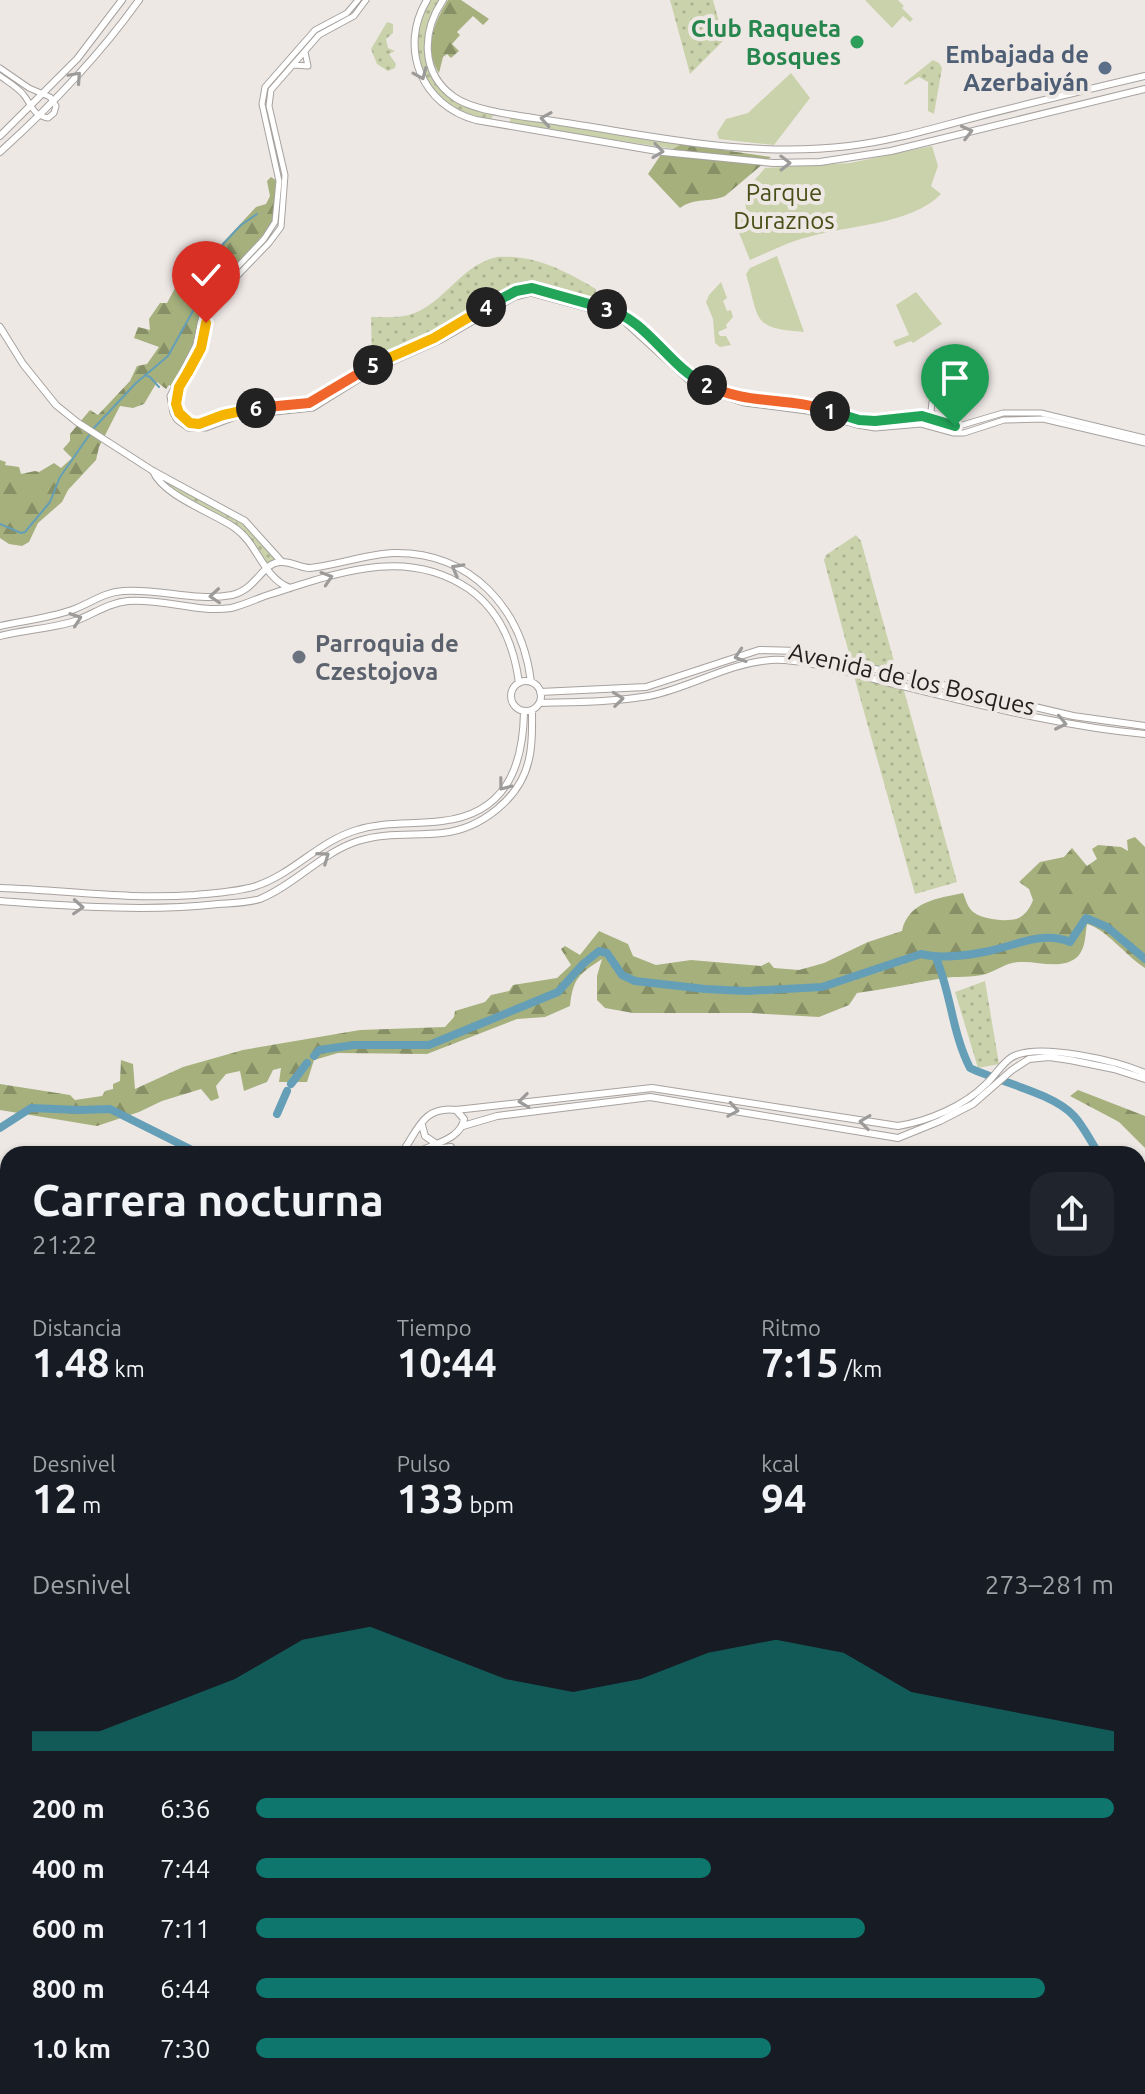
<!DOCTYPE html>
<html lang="es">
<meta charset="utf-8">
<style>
:root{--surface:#171b24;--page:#20242c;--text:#f1f3f6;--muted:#9ea1a6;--accent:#0f766e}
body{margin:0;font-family:Ubuntu,sans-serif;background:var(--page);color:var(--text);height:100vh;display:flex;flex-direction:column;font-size:30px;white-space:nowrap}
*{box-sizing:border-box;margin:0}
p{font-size:26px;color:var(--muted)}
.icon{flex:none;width:44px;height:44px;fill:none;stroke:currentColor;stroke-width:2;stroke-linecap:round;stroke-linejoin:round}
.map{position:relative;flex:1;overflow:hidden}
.panel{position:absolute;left:0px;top:1146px;width:1146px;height:948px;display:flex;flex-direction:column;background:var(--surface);border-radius:24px 24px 0 0;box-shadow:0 2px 6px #0004}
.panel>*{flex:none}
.pin{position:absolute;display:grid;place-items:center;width:68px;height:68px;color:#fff;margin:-82px -34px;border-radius:50% 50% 50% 0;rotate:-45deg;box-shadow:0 0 8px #0007}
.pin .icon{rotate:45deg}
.km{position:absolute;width:40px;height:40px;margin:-20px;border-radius:50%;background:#222;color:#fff;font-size:22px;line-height:40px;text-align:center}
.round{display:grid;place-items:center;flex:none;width:84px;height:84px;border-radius:24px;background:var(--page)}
.head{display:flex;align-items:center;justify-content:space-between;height:136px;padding:0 32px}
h1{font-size:44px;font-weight:600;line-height:60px}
.metrics{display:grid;grid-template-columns:repeat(3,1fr);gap:12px;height:136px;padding:8px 32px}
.metrics div{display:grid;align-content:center}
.metrics b{font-size:40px;font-weight:600}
.metrics small{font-size:22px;font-weight:400}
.metrics p{font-size:22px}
.chart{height:224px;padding:16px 32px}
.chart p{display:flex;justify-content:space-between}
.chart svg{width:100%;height:144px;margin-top:8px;fill:var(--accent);opacity:.7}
ul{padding:0 32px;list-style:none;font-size:26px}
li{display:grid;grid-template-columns:128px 96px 1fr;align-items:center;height:60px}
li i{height:20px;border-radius:10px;background:var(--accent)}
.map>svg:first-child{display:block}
</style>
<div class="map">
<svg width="1145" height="2094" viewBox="0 0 1145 2094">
<defs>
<pattern id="forest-firs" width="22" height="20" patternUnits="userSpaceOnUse" patternTransform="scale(2)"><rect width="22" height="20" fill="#a5b07d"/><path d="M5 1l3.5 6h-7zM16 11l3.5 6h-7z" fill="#868f66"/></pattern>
<pattern id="park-dots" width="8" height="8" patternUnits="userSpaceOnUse" patternTransform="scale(2)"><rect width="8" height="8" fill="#cad2ab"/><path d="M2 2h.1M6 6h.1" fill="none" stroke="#adb493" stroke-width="1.8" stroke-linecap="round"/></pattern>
</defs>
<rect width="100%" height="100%" fill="#eee8e5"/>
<!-- grass -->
<path fill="#cad2ab" d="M865,0H898L904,6L902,8L913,19L910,22L903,16L892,28Z
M791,73L810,98L774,145L719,139L717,133L726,119L748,113Z
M511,116L703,146L701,153L509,124Z
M932,146L938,166L931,186L941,194C911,225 848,225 808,237C788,242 769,252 750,260L737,228L746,210L744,192L765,168L850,163Z
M777,256L804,332C751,328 760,321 746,274L750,268Z
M721,282L727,298L723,301L727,311L731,310L733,317L726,325L727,328L718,332L720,336H726L731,345L720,347L715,343L713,319L706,302L709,295Z
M916,292L942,324L913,343L911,341L896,347L893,341L909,335L896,305Z
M0,1488L8,1493V1802H0Z
M569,2086H708L705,2094H564Z"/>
<!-- forest -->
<path fill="url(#forest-firs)" d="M448,0H461L489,19L483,25L473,16L457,32L460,35L452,44L459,51L451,58L447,54L443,57L439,73C423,48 434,23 448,0Z
M682,144L771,157L725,196C709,203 695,197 680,208L648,174L660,156Z
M271,177L277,181L274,222L202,306L194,344L171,386L169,385L166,389L157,382L144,404L133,408L120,406L99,447L96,460L68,490L62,502L38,523L29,542L22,546L9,544L0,538V460L6,462L5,465L19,467L21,474L35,471L39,472L54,463L61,468L72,458L63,449L70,441V434L90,410L98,415L130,381L137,366L147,364L159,347L134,338L138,327L150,330L149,319L160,303H167L188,264L190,262L200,264L214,245L218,248L256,207L266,204L270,196L267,181Z
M1135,837L1145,847V968C1126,956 1106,929 1087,924C1085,935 1086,950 1076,958C1060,970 1038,961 1021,962C1006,962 999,970 986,974C972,978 957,976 943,978C914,983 886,989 857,993L849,1005L819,1017L751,1013H633L605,1008L597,1000V976L602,959C579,974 573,978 570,1006L545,1017L517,1019L427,1054L338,1053L314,1060L307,1082H279L281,1068L273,1070L267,1082L244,1091L240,1071L226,1074L216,1086L219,1098L211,1101L201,1089L162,1101L139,1112L97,1126L0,1110V1084L70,1095L75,1100L102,1096L105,1091L113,1089V1084L120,1081L121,1060L133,1064L135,1089L183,1067L243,1050L360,1030L445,1027L454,1017L455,1011L485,1002L491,995L509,991L513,985L557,978L571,965L561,949L565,946L580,955L599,931L628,944L633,956L656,965L691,960L761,966L769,962L774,968L799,970L824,963L868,942L902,931C908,902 938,898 963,893C966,900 967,906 972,911C980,919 1004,922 1016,919C1025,916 1030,908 1033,900L1029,889L1019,882L1040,862L1064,857L1072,848L1087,866L1097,859L1092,849L1098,845L1121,847L1128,851L1127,840Z
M1078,1090L1145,1116V1148L1119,1122L1070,1096Z
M1145,1839V2079L1138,2082V1868L1140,1867Z
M0,1901H8V2086H44L42,2094H24L12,2088L8,2094H0Z
M708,2086H862L860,2089L846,2094H705Z"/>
<!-- park -->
<path fill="url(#park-dots)" d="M430,0H439C406,52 436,103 493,113L492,119C430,113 398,54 430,0Z
M670,0H713L724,40L690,74Z
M387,22L393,24V33L386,39L388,48L395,51L389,54L396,64L395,68L388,71L377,64L371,49Z
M933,60L939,63L942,68L934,114L928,111V82L919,77L905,85L904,83Z
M497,257C534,254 566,271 596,289L595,295L581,298L536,287L515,289L438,334L377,362L372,358L371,317C383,317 397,318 409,315C444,305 460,265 497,257Z
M162,475L244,523L280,560L267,566L245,536L180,495L160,479Z
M856,535L861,541L895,665L892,669L857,662L850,657L824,560L826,555Z
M854,676L903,687L957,882L915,894Z
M985,981L999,1064L978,1068L955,992Z"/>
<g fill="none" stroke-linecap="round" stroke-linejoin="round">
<!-- stream -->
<path stroke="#659fb7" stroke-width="2" d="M145,375L150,377L159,387
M93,429L136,383L168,356L199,300L223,244L241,225L257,214
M0,524L21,533L25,532L50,502L60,477L90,434"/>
<!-- river -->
<path stroke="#659fb7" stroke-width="8" d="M936,958C951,993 952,1033 970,1068C999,1082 1053,1093 1074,1116C1084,1127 1091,1142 1099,1154
M314,1056L319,1050L354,1045H429L558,992L583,964L599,951L607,953L622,975L635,981L705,989L746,991L822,987L921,954C941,959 963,956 984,952C1013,947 1041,930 1070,942L1086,918L1107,927L1145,959
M291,1084L307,1063
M277,1114L287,1091
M0,1128L31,1108L79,1110L110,1109L200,1154
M1138,1220L1145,1231
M1138,2078L1145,2074
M1077,2094L1105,2086"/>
<defs>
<path id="tertiary" d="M358,0L347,13L315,30L265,87L262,104L279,181L275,222L264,239L210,296L204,307L196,345L170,396L173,413L177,420L188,428H206L238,416L313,408L374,370L441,340L515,297L531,293L619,317L689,381L713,393L744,403L807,411L857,425L875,428L921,424L954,433H964L1004,420L1043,419L1145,443
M366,0L354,16L319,35L271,90L269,106L285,175L281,227L269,243L215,299L210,309L201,348L176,395L179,413L190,423L199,424L223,415L259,408L309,403L372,366L439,336L513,292L532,288L576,299L624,315L691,377L715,390L737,397L807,405L859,420L875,421L922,416L959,426L1003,413H1041L1145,438
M294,65L308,66L305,52
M0,68L29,88L50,97L56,106L54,113L48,118C32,115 32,105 23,94C17,87 8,82 0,76
M932,402L931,411L937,420
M321,2086L328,2094"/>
<path id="secondary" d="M427,0C398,48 422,106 476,120L663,152L773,163L820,162L891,151L1145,89
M443,0C422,31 420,73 454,97C476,113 532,117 560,122C659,137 748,158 849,146C893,141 937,127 980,116C1035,102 1090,89 1145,76
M0,136L77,59L122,0
M0,152C51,106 99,56 139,0
M0,327L23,364L56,405L77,422L153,471L245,521L281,561
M153,471C163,496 214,513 235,528C258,544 263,578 290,588
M0,626C23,621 49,618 72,610C89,604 104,592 123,591C159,588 195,602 232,595C257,589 262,563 280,562C291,561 300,568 310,568C339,565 366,554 394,553C472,552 522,609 531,682
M0,636C23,630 48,629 72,622C91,616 107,603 128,601C162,598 197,613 231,608C244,605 258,598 271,594C338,573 406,546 469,589C500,611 514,645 519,683
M511 696a15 15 0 1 1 30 0a15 15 0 1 1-30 0Z
M540,692L646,687L759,650L799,651L1073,716L1145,726
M540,703C576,702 613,702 649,696C690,688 728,663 771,660C804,658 856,675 890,683C974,703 1058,726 1145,734
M0,888C66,890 129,900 195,895C215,893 236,892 256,886C293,874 319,841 357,830C386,821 413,825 442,821C505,814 523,768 524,712
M0,901C72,906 145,912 218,904C231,903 247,903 260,899C296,884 321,853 358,841C385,832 415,836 442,833C481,829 521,798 529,759C533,743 532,726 532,710
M422,1125L425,1136L435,1143
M463,1126L497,1116L650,1097L898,1138L940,1121L973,1104L1012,1070L1029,1059L1049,1057L1070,1060L1114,1069L1145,1079
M425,1150L451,1147
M401,1154C418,1131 422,1106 456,1110L652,1088L898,1126C929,1121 964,1106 986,1084C995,1076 1002,1063 1012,1057C1039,1042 1117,1061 1145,1073
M415,1154C431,1144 461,1140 464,1119L456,1110
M0,1437L8,1436
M0,1443L8,1442
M0,1477L8,1481
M0,1484L8,1488
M1138,1542L1145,1573
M1138,1658L1145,1631
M1138,1697L1145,1702
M1138,1735L1145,1747
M1138,1807L1145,1793
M1138,1815L1145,1811
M1138,1823L1145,1819
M412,2094L416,2086"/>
</defs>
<!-- tertiary casing -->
<use href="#tertiary" stroke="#a6a29f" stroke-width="7"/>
<!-- secondary casing -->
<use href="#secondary" stroke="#a6a29f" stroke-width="8"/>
<!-- tertiary -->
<use href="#tertiary" stroke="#fff" stroke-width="5"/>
<!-- secondary -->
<use href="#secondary" stroke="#fff" stroke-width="6"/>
</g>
<!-- one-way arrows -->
<defs><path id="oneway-chevron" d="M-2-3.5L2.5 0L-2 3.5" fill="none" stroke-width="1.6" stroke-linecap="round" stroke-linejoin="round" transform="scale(2)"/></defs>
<g stroke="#9c9b9a">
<use href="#oneway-chevron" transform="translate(421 74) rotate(67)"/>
<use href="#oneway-chevron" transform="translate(76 77) rotate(-48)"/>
<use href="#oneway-chevron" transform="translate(546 119) rotate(-171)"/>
<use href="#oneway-chevron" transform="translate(967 132) rotate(-14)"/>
<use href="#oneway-chevron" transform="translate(658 151) rotate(8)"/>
<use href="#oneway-chevron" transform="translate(785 163) rotate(-1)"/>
<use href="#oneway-chevron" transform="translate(457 569) rotate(-151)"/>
<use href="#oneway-chevron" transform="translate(327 578) rotate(-18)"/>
<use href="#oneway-chevron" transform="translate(215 596) rotate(176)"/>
<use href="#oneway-chevron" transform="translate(76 619) rotate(-19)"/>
<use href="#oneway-chevron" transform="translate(740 656) rotate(162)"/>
<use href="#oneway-chevron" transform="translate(618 699) rotate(-6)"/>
<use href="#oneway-chevron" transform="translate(1061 723) rotate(12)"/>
<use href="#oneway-chevron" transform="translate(504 785) rotate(127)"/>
<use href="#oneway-chevron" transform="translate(324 857) rotate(-35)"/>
<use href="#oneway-chevron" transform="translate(78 907) rotate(3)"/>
<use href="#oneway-chevron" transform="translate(524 1101) rotate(173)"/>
<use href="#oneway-chevron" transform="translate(733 1110) rotate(10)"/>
<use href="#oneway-chevron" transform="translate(865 1122) rotate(-172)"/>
</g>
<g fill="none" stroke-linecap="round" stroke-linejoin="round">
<defs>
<path id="split-1" d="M830,411L859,420L875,421L922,416L955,426"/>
<path id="split-2" d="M707,385C746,405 790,397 830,411"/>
<path id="split-3" d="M607,309C648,320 668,367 707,385"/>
<path id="split-4" d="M486,307L516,291L532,288L607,309"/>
<path id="split-5" d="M373,365L434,338L486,307"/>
<path id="split-6" d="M256,408L309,403L373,365"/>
<path id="split-7" d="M188,372L179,387L176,404L179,413L190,423L199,424L223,415L256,408"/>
<path id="split-8" d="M188,372L201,348L206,323"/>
</defs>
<!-- split-1 casing -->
<use href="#split-1" stroke="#fff" stroke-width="16"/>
<!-- split-2 casing -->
<use href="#split-2" stroke="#fff" stroke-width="16"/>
<!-- split-3 casing -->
<use href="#split-3" stroke="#fff" stroke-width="16"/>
<!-- split-4 casing -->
<use href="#split-4" stroke="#fff" stroke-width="16"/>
<!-- split-5 casing -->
<use href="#split-5" stroke="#fff" stroke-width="16"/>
<!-- split-6 casing -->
<use href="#split-6" stroke="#fff" stroke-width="16"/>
<!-- split-7 casing -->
<use href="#split-7" stroke="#fff" stroke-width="16"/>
<!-- split-8 casing -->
<use href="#split-8" stroke="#fff" stroke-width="16"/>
<!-- split-1 -->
<use href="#split-1" stroke="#22a559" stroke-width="10"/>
<!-- split-2 -->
<use href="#split-2" stroke="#f0652b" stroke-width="10"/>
<!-- split-3 -->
<use href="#split-3" stroke="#22a559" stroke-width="10"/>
<!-- split-4 -->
<use href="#split-4" stroke="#22a559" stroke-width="10"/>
<!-- split-5 -->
<use href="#split-5" stroke="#f5b400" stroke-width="10"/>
<!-- split-6 -->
<use href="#split-6" stroke="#f0652b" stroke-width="10"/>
<!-- split-7 -->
<use href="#split-7" stroke="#f5b400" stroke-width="10"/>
<!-- split-8 -->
<use href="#split-8" stroke="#f5b400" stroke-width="10"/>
</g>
<!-- markers -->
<circle fill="#2e9e5b" stroke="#eee8e5" stroke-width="3" cx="857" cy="42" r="8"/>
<circle fill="#5c6f8a" stroke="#eee8e5" stroke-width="3" cx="1105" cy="68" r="8"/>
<circle fill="#6b7280" stroke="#eee8e5" stroke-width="3" cx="299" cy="657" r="8"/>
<g text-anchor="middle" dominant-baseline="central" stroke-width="8" stroke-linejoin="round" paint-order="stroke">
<!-- leisure labels -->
<g font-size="24" font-weight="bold" fill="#27864d" stroke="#eee8e5" text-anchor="end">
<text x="841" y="28">Club Raqueta<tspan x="841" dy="28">Bosques</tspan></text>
</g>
<!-- service labels -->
<g font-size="24" font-weight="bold" fill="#4e5e75" stroke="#eee8e5" text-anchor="end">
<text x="1089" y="54">Embajada de<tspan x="1089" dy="28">Azerbaiyán</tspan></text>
</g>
<!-- park labels -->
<g font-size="24" fill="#474f16" stroke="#eee8e5">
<text x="784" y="192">Parque<tspan x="784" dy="28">Duraznos</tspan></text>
</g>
<!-- worship labels -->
<g font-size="24" font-weight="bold" fill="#5b616d" stroke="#eee8e5" text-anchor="start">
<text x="315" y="643">Parroquia de<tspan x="315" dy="28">Czestojova</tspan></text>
</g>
<!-- street labels -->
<g font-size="24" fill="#22201f" stroke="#eee8e5">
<text transform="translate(912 679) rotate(13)">Avenida de los Bosques</text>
</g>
</g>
</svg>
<div class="pin" style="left:955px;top:426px;background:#1e9e55"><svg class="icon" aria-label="arrive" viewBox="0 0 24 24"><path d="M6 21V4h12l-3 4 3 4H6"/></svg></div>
<div class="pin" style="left:206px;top:323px;background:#d93025"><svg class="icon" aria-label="check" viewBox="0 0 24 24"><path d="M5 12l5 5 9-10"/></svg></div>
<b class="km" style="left:830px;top:411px">1</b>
<b class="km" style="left:707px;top:385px">2</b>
<b class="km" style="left:607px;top:309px">3</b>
<b class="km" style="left:486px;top:307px">4</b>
<b class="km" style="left:373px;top:365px">5</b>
<b class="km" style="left:256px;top:408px">6</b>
<section class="panel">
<div class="head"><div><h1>Carrera nocturna</h1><p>21:22</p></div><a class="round"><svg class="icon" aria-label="share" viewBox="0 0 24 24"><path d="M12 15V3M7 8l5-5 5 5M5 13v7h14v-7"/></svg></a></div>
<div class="metrics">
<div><p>Distancia</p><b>1.48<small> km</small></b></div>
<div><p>Tiempo</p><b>10:44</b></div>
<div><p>Ritmo</p><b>7:15<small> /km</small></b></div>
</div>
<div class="metrics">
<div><p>Desnivel</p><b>12<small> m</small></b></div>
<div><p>Pulso</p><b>133<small> bpm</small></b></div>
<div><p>kcal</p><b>94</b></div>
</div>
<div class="chart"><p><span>Desnivel</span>273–281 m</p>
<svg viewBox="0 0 160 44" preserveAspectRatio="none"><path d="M0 44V38L10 38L20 30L30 22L40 10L50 6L60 14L70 22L80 26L90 22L100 14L110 10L120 14L130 26L140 30L150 34L160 38V44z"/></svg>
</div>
<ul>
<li><b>200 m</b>6:36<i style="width:100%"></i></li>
<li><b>400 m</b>7:44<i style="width:53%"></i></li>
<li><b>600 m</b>7:11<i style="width:71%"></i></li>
<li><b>800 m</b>6:44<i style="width:92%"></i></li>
<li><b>1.0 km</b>7:30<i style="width:60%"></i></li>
</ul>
</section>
</div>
